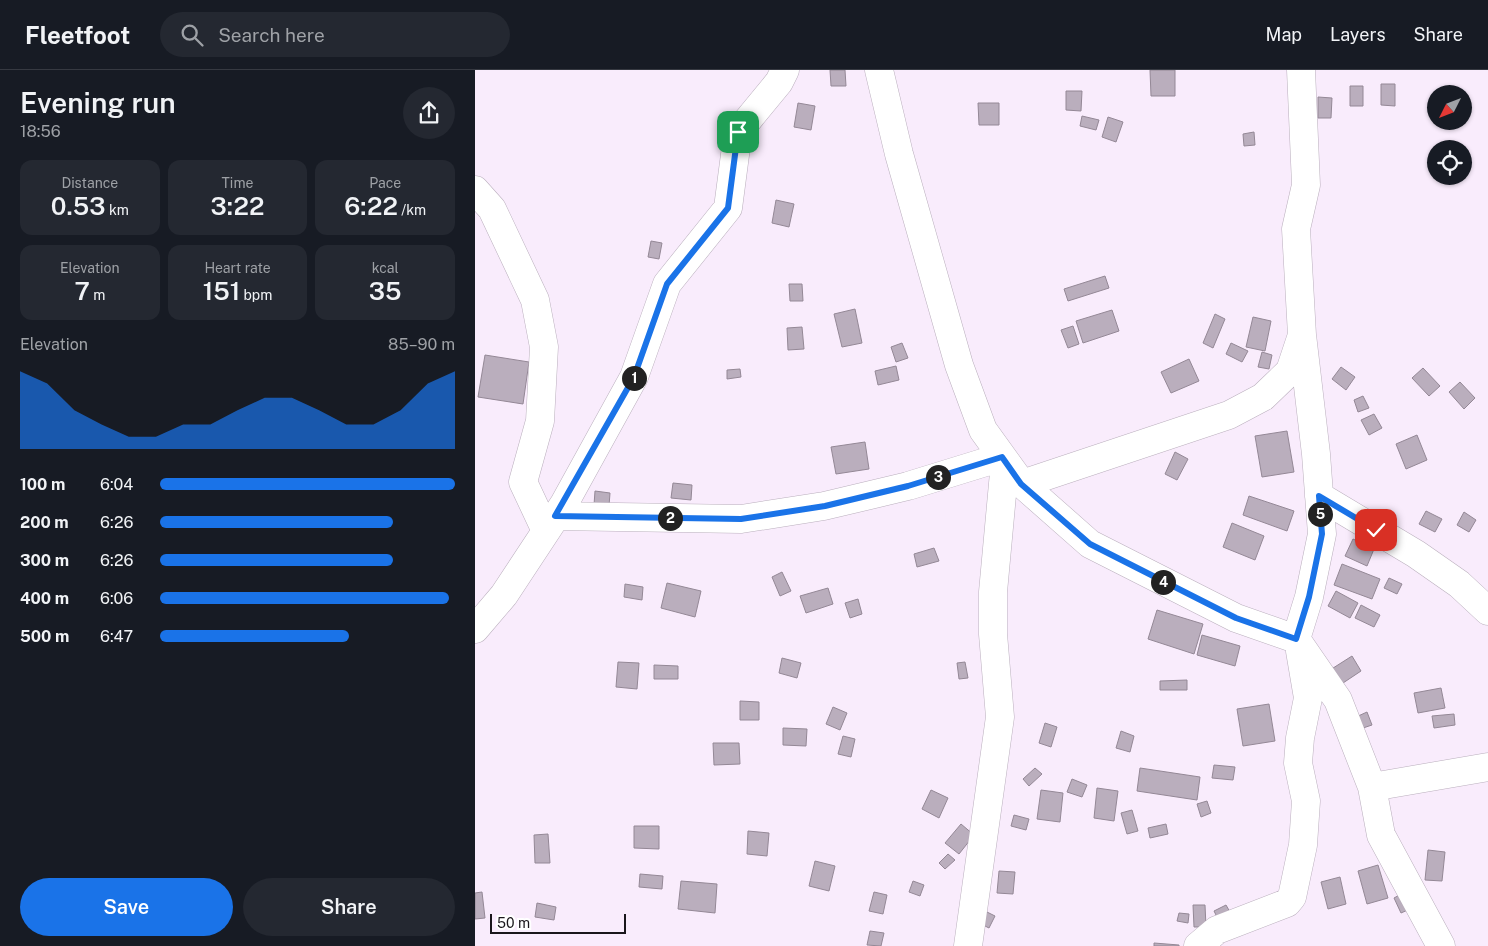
<!DOCTYPE html>
<meta charset="utf-8">
<style>
:root{--surface:#171b24;--page:#242831;--text:#f1f3f6;--muted:#9ea1a6;--line:#363941;--accent:#1a73e8}
body{margin:0;font-family:"Public Sans",sans-serif;background:var(--page);color:var(--text);height:100vh;display:flex;flex-direction:column;font-size:19px;white-space:nowrap}
*{box-sizing:border-box;margin:0}
p{font-size:16px;color:var(--muted)}
.icon{flex:none;width:28px;height:28px;fill:none;stroke:currentColor;stroke-width:2;stroke-linecap:round;stroke-linejoin:round}
.map{position:relative;flex:1;overflow:hidden}
.side{display:flex;flex-direction:column;background:var(--surface);width:475px}
.side>*{flex:none}
.needle{width:32px;rotate:228deg}
.controls{position:absolute;left:952px;top:15px;display:grid;gap:10px}
.controls a{display:grid;place-items:center;width:45px;height:45px;border-radius:50%;background:var(--surface);box-shadow:0 1px 4px #0004;font-size:25px}
.scale{position:absolute;left:15px;bottom:12px;width:136px;box-sizing:border-box;padding-left:5px;border:2px solid #1a161b;border-top:0;font-size:14px;line-height:18px;white-space:nowrap;color:#1a161b;-webkit-text-stroke:4px #fff;paint-order:stroke}
.pin{position:absolute;display:grid;place-items:center;width:42px;height:42px;color:#fff;margin:-21px;border-radius:10px;box-shadow:0 2px 8px #0006}
.km{position:absolute;width:25px;height:25px;margin:-12px;border-radius:50%;background:#222;color:#fff;font-size:14px;line-height:25px;text-align:center}
.round{display:grid;place-items:center;flex:none;width:52px;height:52px;border-radius:26px;background:var(--page)}
.overview{display:flex;align-items:center;justify-content:space-between;height:85px;padding:0 20px}
h1{font-size:28px;font-weight:600;line-height:38px}
.figures{display:grid;grid-template-columns:repeat(3,1fr);gap:8px;height:85px;padding:5px 20px}
.figures div{display:grid;align-content:center;border-radius:12px;background:var(--page);text-align:center}
.figures b{font-size:25px;font-weight:600}
.figures small{font-size:14px;font-weight:400}
.figures p{font-size:14px}
.chart{height:140px;padding:10px 20px}
.chart p{display:flex;justify-content:space-between}
.chart svg{width:100%;height:90px;margin-top:5px;fill:var(--accent);opacity:.7}
.cta{display:flex;gap:10px;margin-top:auto;padding:10px 20px}
.cta a{flex:1;height:58px;border-radius:30px;background:var(--accent);color:#fff;font-size:20px;font-weight:600;line-height:58px;text-align:center}
.cta a+a{background:var(--page);color:var(--text)}
ul{padding:0 20px;list-style:none;font-size:16px}
li{display:grid;grid-template-columns:80px 60px 1fr;align-items:center;height:38px}
li i{height:12px;border-radius:6px;background:var(--accent)}
header{display:flex;align-items:center;gap:30px;box-sizing:border-box;height:70px;padding:0 25px;background:var(--surface);border-bottom:1px solid var(--line)}
header strong{font-size:24px}
nav{display:flex;gap:28px;margin-inline-start:auto;font-size:18px}
.search{width:350px;height:45px;background:var(--page);display:flex;align-items:center;gap:12px;box-sizing:border-box;padding:0 18px;border-radius:28px;color:var(--muted);font-size:19px}
main{display:flex;flex:1;min-height:0}
.map>svg:first-child{display:block}
</style>
<header>
<strong>Fleetfoot</strong>
<div class="search"><svg class="icon" aria-label="search" viewBox="0 0 24 24"><circle cx="10" cy="10" r="6"/><path d="M15 15l6 6"/></svg>Search here</div>
<nav><a>Map</a><a>Layers</a><a>Share</a></nav>
</header>
<main>
<section class="side">
<div class="overview"><div><h1>Evening run</h1><p>18:56</p></div><a class="round"><svg class="icon" aria-label="share" viewBox="0 0 24 24"><path d="M12 15V3M7 8l5-5 5 5M5 13v7h14v-7"/></svg></a></div>
<div class="figures">
<div><p>Distance</p><b>0.53<small> km</small></b></div>
<div><p>Time</p><b>3:22</b></div>
<div><p>Pace</p><b>6:22<small> /km</small></b></div>
</div>
<div class="figures">
<div><p>Elevation</p><b>7<small> m</small></b></div>
<div><p>Heart rate</p><b>151<small> bpm</small></b></div>
<div><p>kcal</p><b>35</b></div>
</div>
<div class="chart"><p><span>Elevation</span>85–90 m</p>
<svg viewBox="0 0 160 44" preserveAspectRatio="none"><path d="M0 44V6L10 12L20 25L30 32L40 38L50 38L60 32L70 32L80 25L90 19L100 19L110 25L120 32L130 32L140 25L150 12L160 6V44z"/></svg>
</div>
<ul>
<li><b>100 m</b>6:04<i style="width:100%"></i></li>
<li><b>200 m</b>6:26<i style="width:79%"></i></li>
<li><b>300 m</b>6:26<i style="width:79%"></i></li>
<li><b>400 m</b>6:06<i style="width:98%"></i></li>
<li><b>500 m</b>6:47<i style="width:64%"></i></li>
</ul>
<div class="cta"><a>Save</a><a>Share</a></div>
</section>
<div class="map">
<svg width="1013" height="876" viewBox="0 0 1013 876">
<rect width="100%" height="100%" fill="#f9ecfc"/>
<!-- building -->
<path fill="#baaebd" stroke="#948896" d="M355,0H370L371,16H356Z
M675,0H700V26H676Z
M906,14H920V36L906,35Z
M875,16H888V36H875Z
M591,21H607L606,41L591,40Z
M843,27L857,28L856,48H843Z
M323,33L340,36L336,60L319,57Z
M503,33H524V55H504Z
M607,46L624,50L621,60L605,56Z
M633,47L648,52L641,72L627,67Z
M779,62L780,75L769,76L768,64Z
M301,130L319,134L314,157L297,153Z
M176,171L187,173L184,189L173,187Z
M630,206L634,218L593,231L589,219Z
M314,214H327L328,231H315Z
M380,239L387,273L367,277L359,244Z
M637,240L644,261L608,273L601,251Z
M740,244L750,249L738,278L728,273Z
M778,247L796,251L790,281L771,277Z
M598,256L604,274L593,278L586,260Z
M327,257L329,279L313,280L312,258Z
M427,273L433,288L421,292L416,277Z
M756,273L773,281L767,292L751,284Z
M787,282L797,285L794,299L783,297Z
M10,285L54,292L48,334L3,327Z
M714,289L724,311L696,323L686,302Z
M421,296L424,310L403,315L400,301Z
M866,297L880,307L871,320L857,309Z
M948,298L965,316L954,326L937,308Z
M265,299L266,307L252,309V300Z
M985,312L1000,328L989,339L974,322Z
M888,326L894,338L883,342L879,330Z
M899,344L907,358L894,365L886,350Z
M812,361L819,402L787,407L780,366Z
M942,365L952,390L931,399L921,374Z
M390,372L394,399L361,404L356,377Z
M700,382L713,389L702,410L690,404Z
M198,413L217,415L216,430L196,428Z
M120,421L135,423L134,436L119,435Z
M774,426L819,441L812,461L768,445Z
M951,441L967,449L960,462L944,454Z
M989,442L1001,450L994,462L982,455Z
M757,453L789,466L780,490L748,477Z
M878,469L899,479L892,496L870,486Z
M459,478L464,491L442,497L439,484Z
M867,494L905,509L897,529L859,515Z
M307,502L316,521L305,526L297,507Z
M914,508L927,514L922,524L909,518Z
M192,513L226,521L220,547L186,538Z
M150,514L168,517L167,530L149,527Z
M353,518L358,534L331,543L325,526Z
M861,521L883,533L875,548L853,536Z
M383,529L387,544L375,548L370,533Z
M886,535L905,545L899,557L880,548Z
M682,540L728,554L719,584L673,569Z
M727,565L765,576L760,596L722,585Z
M877,586L886,601L865,615L855,600Z
M307,588L326,593L322,608L304,603Z
M143,592L164,593L162,619L141,617Z
M490,592L493,608L484,609L482,593Z
M179,595L203,596V609H179Z
M712,610V620H685V611Z
M966,618L970,638L943,643L939,623Z
M265,631L284,632V650H265Z
M794,634L800,671L768,676L762,639Z
M358,637L372,643L365,660L351,654Z
M892,642L897,655L885,659L881,647Z
M979,644L980,655L959,658L957,646Z
M570,653L582,657L576,677L564,673Z
M308,658L332,659L331,676L308,675Z
M646,661L659,666L655,682L641,678Z
M368,666L380,669L376,687L363,684Z
M238,673H264L265,694L239,695Z
M739,695L760,697L758,710L737,708Z
M560,698L567,704L554,716L548,709Z
M665,698L725,707L722,730L662,721Z
M597,709L612,715L607,727L592,722Z
M622,718L643,721L639,751L619,748Z
M456,720L473,728L464,748L447,739Z
M566,720L588,723L585,752L562,749Z
M732,731L736,743L726,747L722,734Z
M657,740L663,761L652,764L646,743Z
M539,745L554,749L551,760L536,756Z
M486,754L499,765L484,784L470,773Z
M691,754L693,764L675,768L673,758Z
M159,756H184V779L159,778Z
M273,761L294,763L292,786L272,784Z
M73,764L75,793H60L59,765Z
M953,780L970,782L967,811L950,810Z
M473,784L480,790L470,799L464,793Z
M340,791L360,796L354,821L334,816Z
M903,795L913,828L892,834L883,801Z
M524,801L540,802L538,824L522,823Z
M165,804L188,806L187,819L164,817Z
M865,807L871,834L853,839L846,812Z
M206,811L242,814L240,843L203,839Z
M438,811L449,815L445,826L434,822Z
M7,822L10,848L0,849V823Z
M399,822L412,825L408,844L394,841Z
M928,823L935,839L926,843L919,828Z
M62,833L81,837L79,850L60,847Z
M718,835H730L731,857H719Z
M751,835L755,842L743,849L739,841Z
M512,842L520,846L514,858L506,854Z
M704,843L714,844L713,853L702,851Z
M395,861L409,863L406,876L392,875Z
M679,873L704,875V876H679Z"/>
<g fill="none" stroke-linecap="round" stroke-linejoin="round">
<defs>
<path id="minor" d="M404,0L424,84L484,295L508,360L547,414L615,474L761,548L821,569L863,630L897,717L906,765L966,876
M0,120L17,139L60,230L69,277L65,351L48,412L71,461
M547,414L754,345L788,327L815,301L826,268
M844,426L941,484L984,514L1013,541
M80,446L266,449L349,436L433,416L527,387
M0,559L29,525L89,434L159,307L192,214L253,138L263,62L304,12L310,0
M821,569L834,527L847,464L841,384L827,265L821,159L831,115L826,0
M897,717L1013,697
M493,876L525,647L518,564V522L530,392
M723,876L742,860L812,833L817,827L828,775L831,731L823,693L825,668L833,628L825,581"/>
</defs>
<!-- minor casing -->
<use href="#minor" stroke="#baafbd" stroke-width="29"/>
<!-- minor -->
<use href="#minor" stroke="#fff" stroke-width="28"/>
</g>
<g fill="none" stroke-linecap="round" stroke-linejoin="round">
<defs>
<path id="route" d="M263,62L253,138L192,214L159,307L80,446L266,449L350,436L433,416L527,387L546,414L615,474L761,548L821,569L834,527L847,464L844,426L901,460"/>
</defs>
<!-- route casing -->
<use href="#route" stroke="#fff" stroke-width="10"/>
<!-- route -->
<use href="#route" stroke="#1a73e8" stroke-width="6"/>
</g>
</svg>
<div class="controls">
<a><svg class="needle" viewBox="-14 -14 28 28"><path d="M0-13l5 13h-10z" fill="#e53935"/><path d="M0 13l5-13h-10z" fill="#9ea1a6"/></svg></a>
<a><svg class="icon" aria-label="locate" viewBox="0 0 24 24"><circle cx="12" cy="12" r="6"/><path d="M12 2v4M12 18v4M2 12h4M18 12h4"/></svg></a>
</div>
<div class="scale">50 m</div>
<div class="pin" style="left:263px;top:62px;background:#1e9e55"><svg class="icon" aria-label="arrive" viewBox="0 0 24 24"><path d="M6 21V4h12l-3 4 3 4H6"/></svg></div>
<div class="pin" style="left:901px;top:460px;background:#d93025"><svg class="icon" aria-label="check" viewBox="0 0 24 24"><path d="M5 12l5 5 9-10"/></svg></div>
<b class="km" style="left:159px;top:308px">1</b>
<b class="km" style="left:195px;top:448px">2</b>
<b class="km" style="left:463px;top:407px">3</b>
<b class="km" style="left:688px;top:512px">4</b>
<b class="km" style="left:845px;top:444px">5</b>
</div>
</main>
